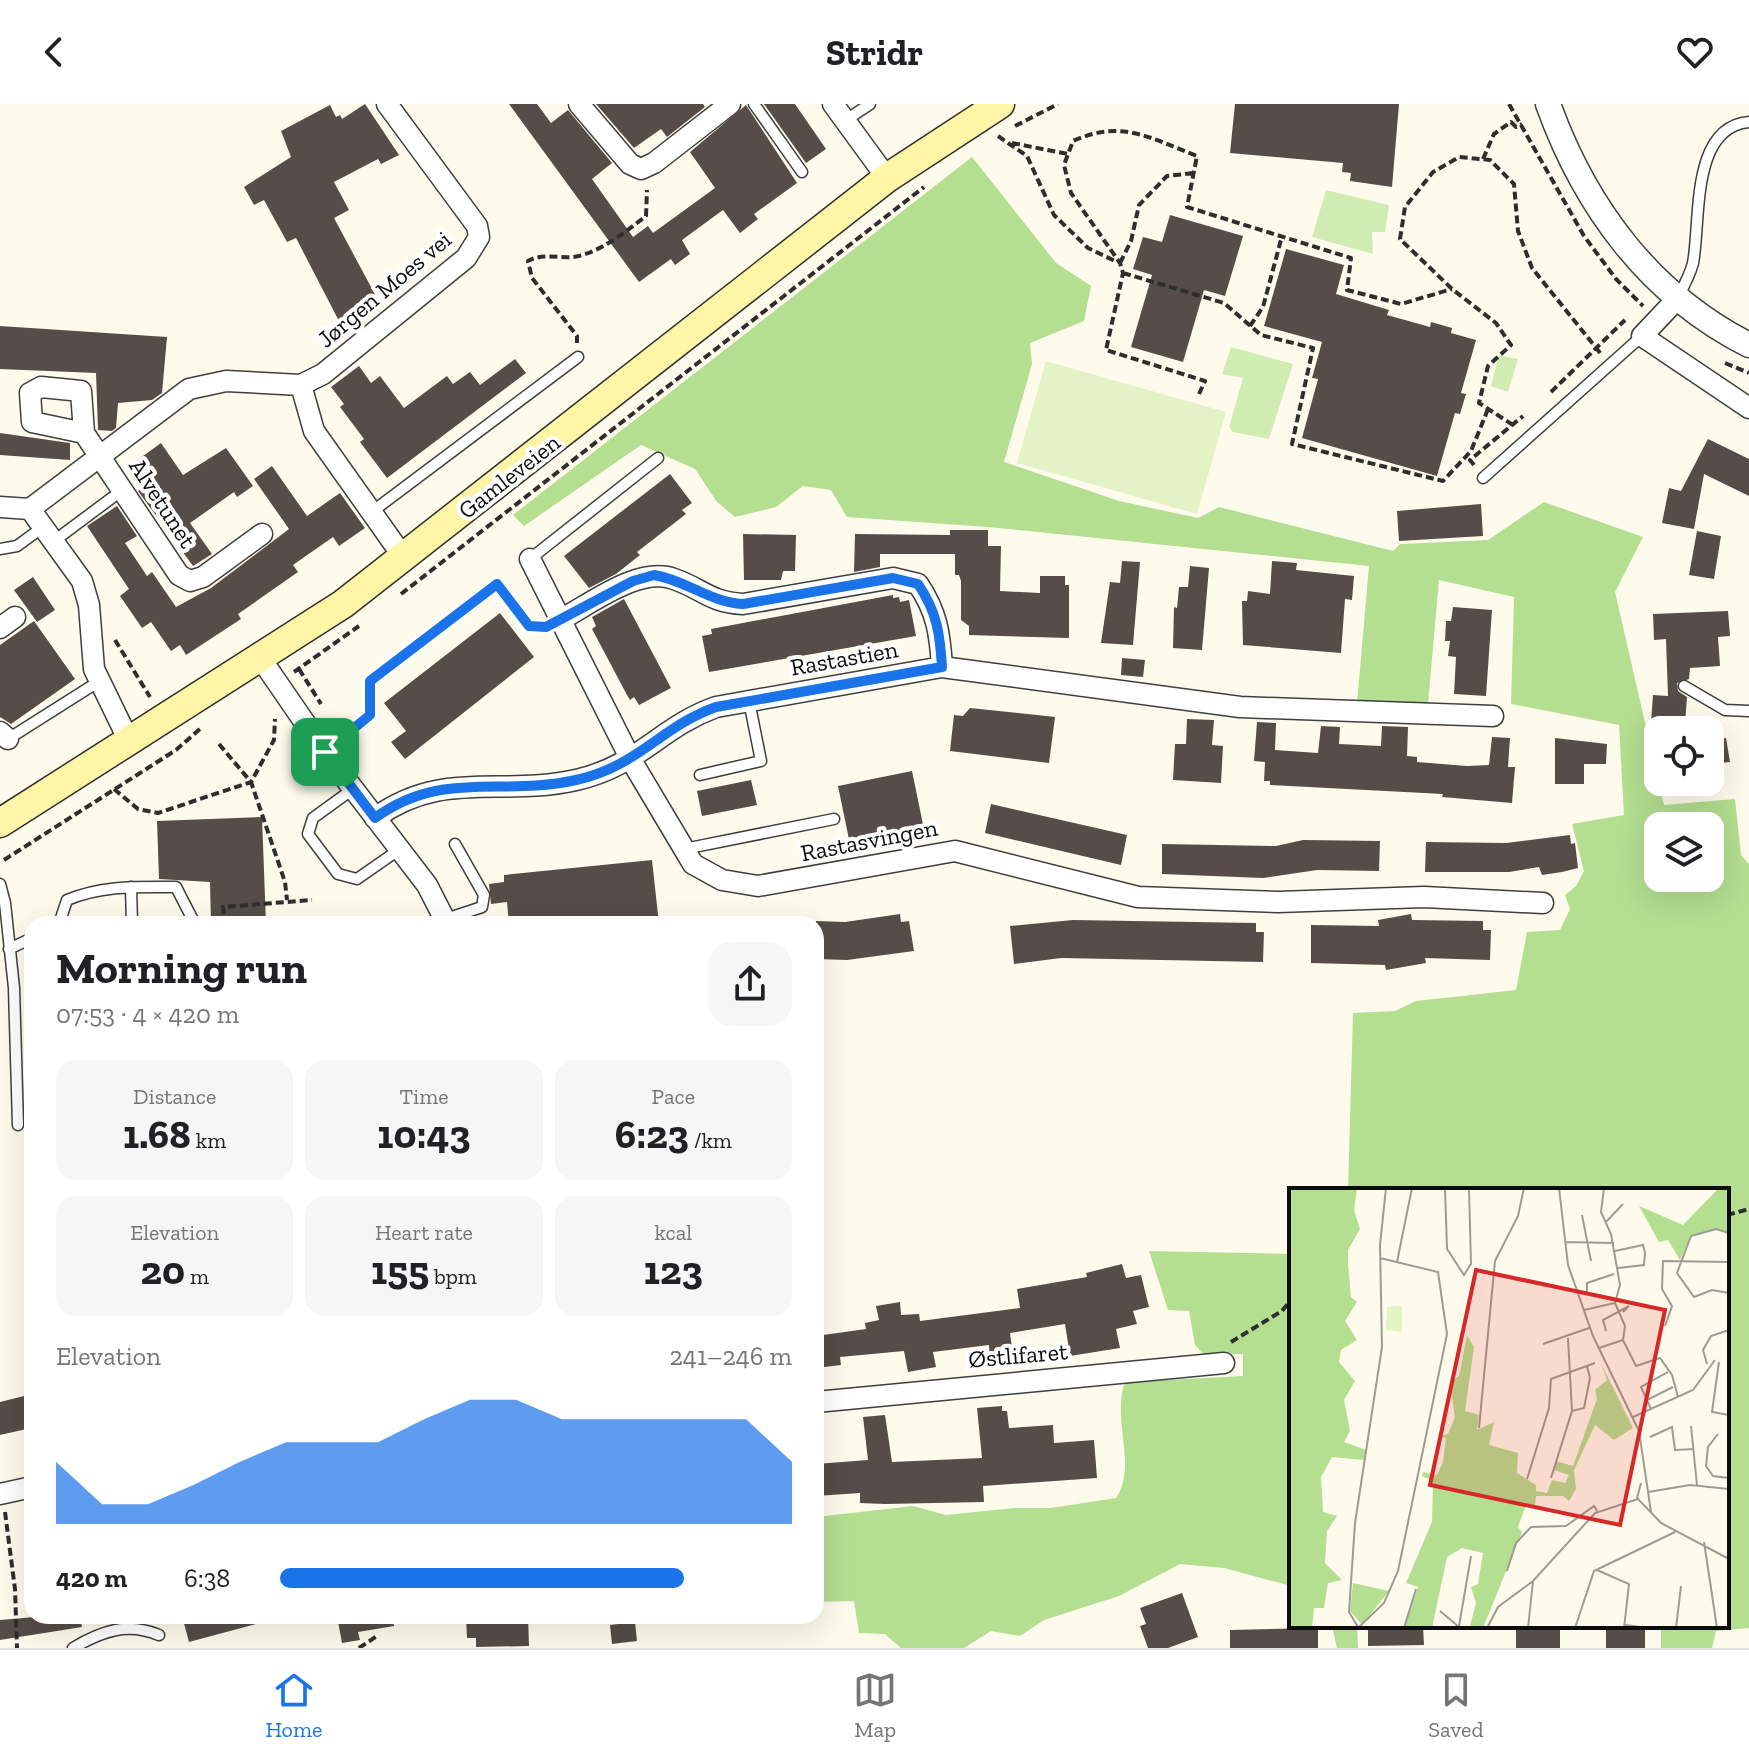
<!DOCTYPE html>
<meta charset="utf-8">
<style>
:root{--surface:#fff;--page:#f6f6f6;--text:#202124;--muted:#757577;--line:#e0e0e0;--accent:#1a73e8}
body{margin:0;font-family:"Zilla Slab",serif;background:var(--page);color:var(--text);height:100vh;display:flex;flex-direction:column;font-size:30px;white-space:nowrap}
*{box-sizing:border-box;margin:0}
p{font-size:26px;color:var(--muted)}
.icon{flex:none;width:44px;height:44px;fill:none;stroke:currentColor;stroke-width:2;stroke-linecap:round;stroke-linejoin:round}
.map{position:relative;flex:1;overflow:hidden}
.drawer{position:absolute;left:24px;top:812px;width:800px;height:708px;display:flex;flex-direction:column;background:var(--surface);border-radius:24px;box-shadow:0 8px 32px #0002}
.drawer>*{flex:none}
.tools{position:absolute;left:1644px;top:612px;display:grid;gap:16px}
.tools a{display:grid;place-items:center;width:80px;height:80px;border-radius:16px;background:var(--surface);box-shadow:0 8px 32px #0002;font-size:40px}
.pin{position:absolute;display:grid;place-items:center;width:68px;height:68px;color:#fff;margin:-34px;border-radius:16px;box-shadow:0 4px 12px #0006}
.round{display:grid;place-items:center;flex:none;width:84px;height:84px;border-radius:24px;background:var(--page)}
.headline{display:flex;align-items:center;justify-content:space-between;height:136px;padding:0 32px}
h1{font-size:44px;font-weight:700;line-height:60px}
.metrics{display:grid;grid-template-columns:repeat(3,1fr);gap:12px;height:136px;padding:8px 32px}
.metrics div{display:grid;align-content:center;border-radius:20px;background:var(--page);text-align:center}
.metrics b{font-size:40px;font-weight:700}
.metrics small{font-size:22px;font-weight:400}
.metrics p{font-size:22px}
.chart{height:224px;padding:16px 32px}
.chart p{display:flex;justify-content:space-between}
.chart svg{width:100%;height:144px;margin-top:8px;fill:var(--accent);opacity:.7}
ul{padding:0 32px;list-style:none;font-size:26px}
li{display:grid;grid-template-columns:128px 96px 1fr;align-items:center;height:60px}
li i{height:20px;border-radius:10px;background:var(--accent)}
header{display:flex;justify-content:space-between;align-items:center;height:104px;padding:0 32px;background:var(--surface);font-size:36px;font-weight:700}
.menu{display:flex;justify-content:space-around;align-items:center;height:112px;border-top:2px solid var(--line);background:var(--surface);font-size:22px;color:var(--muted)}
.menu a{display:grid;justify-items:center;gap:4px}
.menu .active{color:var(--accent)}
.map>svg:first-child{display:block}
</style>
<header><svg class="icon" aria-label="back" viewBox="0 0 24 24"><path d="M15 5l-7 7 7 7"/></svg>Stridr<svg class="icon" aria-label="heart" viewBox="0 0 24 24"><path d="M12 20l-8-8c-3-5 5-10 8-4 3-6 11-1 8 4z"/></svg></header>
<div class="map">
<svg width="1749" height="1544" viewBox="0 0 1749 1544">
<rect width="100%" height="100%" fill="#fffbec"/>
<!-- green -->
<path fill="#d0ecb2" d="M1326,86L1389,101L1385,128H1372L1373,150L1312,133Z
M1231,243L1293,260L1269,335L1233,328L1229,323L1243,274L1222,270Z
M1499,251L1518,255L1508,288L1491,282Z"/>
<!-- forest -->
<path fill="#b4de90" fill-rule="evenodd" d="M972,53L1056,159L1091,182L1084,217L1030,239L1032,260L1004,358L1119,397L1198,414L1219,403L1393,447L1400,440L1488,436L1544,398L1643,433L1615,488L1664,701L1735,695L1741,751L1749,760V1524L1716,1527L1712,1544H1661V1522H1727V1086H1348L1353,909L1395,907L1416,897L1516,886L1527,828L1560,826L1570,805L1565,791L1576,782L1584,767L1572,720L1624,711L1619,621L1511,600L1514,493L1439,476L1428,600L1357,599L1369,462L988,423L847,413L831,386L803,382L776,403L735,413L717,398L695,365L641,341L524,422L513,411ZM1658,722H1710V774H1658Z
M1149,1147L1291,1150V1482L1224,1464L1180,1460L1119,1492L1044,1516L1020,1532L991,1527L964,1544H901L885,1530L859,1529L854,1497L816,1498V1413L913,1402L946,1411L1014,1404H1051L1116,1394C1138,1361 1111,1316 1125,1278L1243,1272V1250L1204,1251L1195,1241L1189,1207L1168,1206Z
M1332,1522H1357L1358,1544H1337Z"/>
<!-- pitch -->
<path fill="#e3f3c5" d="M1046,257L1226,308L1197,410L1017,359Z"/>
<!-- building -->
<path fill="#564d48" d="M365,0L399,51L381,60L378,55L334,78L349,106L334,114L378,196L339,217L296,134L287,138L264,96L254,101L244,83L291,53L281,27L330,1L336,13L340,11L342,15Z
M509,0H537L551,19L568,6L612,59L592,75L633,133L648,122L653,129L715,84L690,48L746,1L797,79L754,110L758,115L740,129L723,106L682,136L690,150L675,161L671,155L639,178Z
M596,0H703L705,3L667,33L661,25L634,44Z
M764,0H795L826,45L806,59Z
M1235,0H1399L1392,83L1350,77L1351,69L1342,68L1343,59L1230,49Z
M1170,111L1243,132L1225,192L1204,186L1183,258L1131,243L1152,171L1133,165L1143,133L1162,138Z
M1286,145L1344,161L1336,190L1389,206L1387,211L1430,223L1431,218L1452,224L1451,229L1476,236L1461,289L1466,290L1460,310L1455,309L1437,372L1302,334L1318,275L1312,274L1322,238L1264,222Z
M0,222L167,233L162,289L152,296L118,299L116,324L112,327L98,326L96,269L0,265Z
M515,255L526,269L387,374L360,338L364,335L340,303L344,300L331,283L359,262L371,279L380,272L404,304L447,272L453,280L470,268L480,281Z
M0,329L70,339V356L0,351Z
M1708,335L1749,355V392L1704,370L1694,425L1662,419L1669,384L1681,387Z
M161,339L183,371L226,344L253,382L237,393L234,388L190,419L212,450L193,462L138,387L141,385L128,363Z
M272,362L307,412L340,389L365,424L339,442L333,433L293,461L298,468L238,510L241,515L186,551L180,541L171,547L151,518L142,524L120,492L129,485L87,422L117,402L137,432L125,439L147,472L152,468L176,503L211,484L289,425L254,375Z
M670,370L692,399L682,406L686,410L637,448L640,451L616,470L589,484L564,452Z
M1481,400L1483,432L1399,437L1397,407Z
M950,426H988V442H1001L1000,487L1040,489V472H1065V481H1069V534L969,531V522L961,516V477L959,471H955V450H880V463L854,468L855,430L950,431Z
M1697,427L1721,432L1714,475L1689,471Z
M743,430L796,431L795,467H783L781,476H744Z
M1122,457L1140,458L1133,541L1101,539L1110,478L1120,479Z
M1272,457L1297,459L1296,466L1354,472L1352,496L1345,495L1341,549L1243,541L1242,497H1247L1248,487L1270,490Z
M1190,462L1209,464L1202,546L1173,544L1174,503L1177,504L1179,483H1188Z
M33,473L55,506L37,518L14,486Z
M893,491V494L899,493L900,498L909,496L916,532L709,568L702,532L712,530L711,525Z
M624,495L671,584L639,601L634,593L630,596L627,591L592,525L596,522L592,513Z
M1453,503L1492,506L1486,592L1454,590L1456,553L1448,552L1450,537H1445L1446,517H1451Z
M1728,507L1730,532L1718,533L1720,562L1690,564L1689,575L1677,579L1678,587L1687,593L1685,620L1651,618L1653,591L1668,592L1666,535L1654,536L1653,510Z
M500,509L534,553L405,655L391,638L406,627L384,599Z
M34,517L75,575L11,620L0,613V541Z
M1122,554L1145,556L1143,573L1121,571Z
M970,604L1055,613L1049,659L950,647L954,611L963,612Z
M1187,615L1214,616L1212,641L1223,642L1221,679L1173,676L1175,640H1186Z
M1257,618L1276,619L1275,646L1318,649L1321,622L1340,623L1339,640L1381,642L1382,622L1408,623L1407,652L1417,653V658L1467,662L1489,661L1492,633L1510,634L1508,663H1515L1512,699L1442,693L1443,690L1270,681V677H1264L1265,658L1254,657Z
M1555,634L1607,640L1606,660H1584V680H1555Z
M1726,634L1730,658L1710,660V636Z
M912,667L925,730L851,745L838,682Z
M751,676L757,701L702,712L697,687Z
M991,700L1127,731L1121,761L985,729Z
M262,713L266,820H211L210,778L159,775L157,717Z
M1570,731L1571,740L1575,739L1578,764L1562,768L1542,771L1539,763L1509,768H1425L1426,738L1506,739Z
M1303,736L1380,737L1379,767L1317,766L1263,774L1162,770V740L1276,742Z
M652,756L659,820H614V815L509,820L507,798L491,800L489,780L504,778V771Z
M900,810L901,818L909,817L914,847L847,856L816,855V817L845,818Z
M1411,810L1412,816L1483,817V826H1491L1490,856L1425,854L1426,859L1386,866L1385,861L1311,859V821L1379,822L1378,816Z
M1073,816L1256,819V828H1264L1263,858L1061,854L1014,860L1010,822Z
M1122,1160L1126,1174L1141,1171L1149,1203L1133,1207L1137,1220L1116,1225L1120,1244L1070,1252L1065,1220L1010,1229L1013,1252L990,1255L989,1241L933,1248L936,1263L908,1268L904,1247L840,1253L841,1261L816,1264V1232L866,1225L865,1219L879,1216L876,1202L900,1198L901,1211L919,1210L920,1217L1020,1204L1017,1185L1087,1173L1086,1169Z
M24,1292L31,1324L0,1331V1298Z
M1002,1302V1307H1007L1009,1324L1053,1321L1054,1339L1094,1336L1097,1374L983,1382L984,1398L885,1400L860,1399V1389L816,1392V1360L868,1356L863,1313L885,1311L892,1358L982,1354L977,1304Z
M1182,1489L1198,1533L1168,1544H1148L1140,1522L1146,1520L1140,1504Z
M46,1512H80L82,1523L0,1536V1516Z
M182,1512H262L263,1518L189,1538Z
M337,1512H393L394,1522L358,1528L360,1536L342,1539Z
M466,1512H528L529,1542L476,1543V1534H467Z
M635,1518L637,1537L612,1540L610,1521Z
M1368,1522H1423L1424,1541L1368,1542Z
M1516,1522H1560V1544H1516Z
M1645,1522V1544H1606V1523Z
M1318,1524V1544H1230V1526Z"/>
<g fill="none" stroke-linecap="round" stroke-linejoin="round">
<defs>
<path id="service" d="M754,0L802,68
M846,16L870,0
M1678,193C1684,182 1690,171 1693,159C1701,117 1690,23 1749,18
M1483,374L1642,232
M373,407L578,253
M54,437L113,393
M0,445L17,442L43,423
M530,455L658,354
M1684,582L1725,606L1749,607
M8,635L98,578
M325,648L370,611V577L497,480
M700,671L761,657L749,597
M353,685L313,714L308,730L338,770L357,775L400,745
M684,745L834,715
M0,780L5,799L14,884L18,1021
M131,783L132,820
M446,815L482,803L484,791L455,740
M59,820L67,796C103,781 138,783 176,783L195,820
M9,845L32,834
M73,1544C102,1527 127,1518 159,1531"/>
<path id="minor" d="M387,0L477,122L479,133L466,154L323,270L301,281L314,327L404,454
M579,0L630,60L641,65L654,59L730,0
M833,0L887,74
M1677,195L1642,232L1749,304
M41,283L81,287L84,329L32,318L30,289Z
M84,329L179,471L190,477L203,473L262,430
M0,403L30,405L82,477L89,501L94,565L128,635
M30,405L189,285L226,277L301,281
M530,455L631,656L684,745L693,760L722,776L758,782L955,747L1138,793L1278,798L1424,793L1543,799
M560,516C591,500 638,462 674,475C703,485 709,498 743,500L893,474L918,480C937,508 940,530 942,563
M0,524L15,513
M261,555L325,648L427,781L447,820
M0,628L8,635
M375,714C442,665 501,693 576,676C639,662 660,623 716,603L942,563L1240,603L1493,612
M816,1298L1224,1259
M0,1390L32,1383"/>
<path id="tertiary" d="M1548,0C1585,103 1650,191 1749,241"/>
<path id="secondary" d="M0,719L343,500L887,74L1000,0"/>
</defs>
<!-- service casing -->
<use href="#service" stroke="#3f3f3f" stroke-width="13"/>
<!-- minor casing -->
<use href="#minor" stroke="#3f3f3f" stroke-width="23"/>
<!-- tertiary casing -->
<use href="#tertiary" stroke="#3f3f3f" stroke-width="27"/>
<!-- secondary casing -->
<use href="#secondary" stroke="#2e2e2e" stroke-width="31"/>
<!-- path -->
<path stroke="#2e2e2e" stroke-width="4" stroke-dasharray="8 4" stroke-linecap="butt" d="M1509,0L1584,132L1616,175L1643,202
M1015,22L1058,0
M998,32L1027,52L1054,111L1088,144L1117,158
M1012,39L1068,50
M1483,55L1494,30L1511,18L1516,23L1522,20
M1120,159L1131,137L1139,101L1167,72L1194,69
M1123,169L1224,199L1261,231L1313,244L1292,340L1443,377L1471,347L1488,305
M1250,222L1263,203L1282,132
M577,239V232L532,174L528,157C544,148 562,156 579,152C605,145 625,128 646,112L647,86
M1725,259L1749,269
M1551,288L1625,216
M1199,290L1205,277L1106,246L1123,169L1120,159L1071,89L1064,61L1073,37C1122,15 1150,34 1197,52L1187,103L1351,154L1347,186L1401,200L1452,185
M1513,321L1479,299L1488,262L1511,241L1496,219L1452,185L1400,135L1405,103L1433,68L1459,53L1490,56L1514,80L1518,127L1532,164L1601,250
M1474,361L1470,356L1523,312
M401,490L924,83
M507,493L529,522L540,524
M115,536L150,593
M299,565L321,600
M294,568L359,522
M219,640L251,678L285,778L287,796
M114,685L138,705L158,709L251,678L274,636L275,615
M4,756L176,646L201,624
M224,810L223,803L312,796
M1727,1111L1749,1105
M1231,1238L1282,1207L1291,1196
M5,1408L15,1485L17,1544
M359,1544L377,1532"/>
<!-- service -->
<use href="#service" stroke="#fff" stroke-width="10"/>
<!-- minor -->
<use href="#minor" stroke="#fff" stroke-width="20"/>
<!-- tertiary -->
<use href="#tertiary" stroke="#fff" stroke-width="24"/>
<!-- secondary -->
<use href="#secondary" stroke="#fff5a7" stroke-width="28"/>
</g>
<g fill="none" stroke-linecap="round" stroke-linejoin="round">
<defs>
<path id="route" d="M654,471C686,476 709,498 743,500L893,474L918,480C937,508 940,530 942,563L716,603C660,623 639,662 576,676C501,693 442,665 375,714L325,648L370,611V577L497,480L529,522L546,523L633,477Z"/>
</defs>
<!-- route casing -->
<use href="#route" stroke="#fff" stroke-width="16"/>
<!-- route -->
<use href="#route" stroke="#1a73e8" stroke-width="10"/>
</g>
<g text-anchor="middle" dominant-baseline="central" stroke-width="8" stroke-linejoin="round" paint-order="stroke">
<!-- street labels -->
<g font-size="24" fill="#0c0c0c" stroke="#fff">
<text transform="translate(384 185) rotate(-40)">Jørgen Moes vei</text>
<text transform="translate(509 372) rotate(-38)">Gamleveien</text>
<text transform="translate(163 399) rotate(57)">Alvetunet</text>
<text transform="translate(844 554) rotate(-10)">Rastastien</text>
<text transform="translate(869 736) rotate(-11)">Rastasvingen</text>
<text transform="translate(1018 1251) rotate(-5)">Østlifaret</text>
</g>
</g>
<!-- overview -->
<g transform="translate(1289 1084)">
<rect width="440" height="440" fill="#fffbec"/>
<path d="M68,0L65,22L71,41L59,62V76L62,109L68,114L56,133L68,152L52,162L50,174L66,193L55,212L61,243L55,254L77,262L75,272L43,269L32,289L34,324L48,328L38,343L36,375L53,392L39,395L35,420H25L23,440H0V1ZM430,0H440V45L430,41L402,48L391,72L379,52L370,54L350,18L394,37ZM178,147L185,159L176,223L190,227L188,242L205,234L200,257L229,265L228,285L247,297V303L258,305L263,292L276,295L280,287L265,282L267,273L284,278L308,211L306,202L318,192L312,175L344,240L325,252L306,237L285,282L287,301L280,313L274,308H247L246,317H237L229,339L233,344L194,440L181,438L187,415L182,399L189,396L194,365L173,360L158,369L143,440H115L129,399L117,395L143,334L144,293L133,288L134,284L148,287L154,274L157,250L149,248L159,246L166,229L161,194L170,188ZM64,395L100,403L73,437L61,423Z" fill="#b4de90"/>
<path d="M113,118V144L97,142L98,119Z" fill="#e3f3c5"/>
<path fill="none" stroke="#9e9b92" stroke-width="2" d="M156,0L158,61L175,87L182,76L180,0M270,0L279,77L304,148L350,243L362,324M293,27L302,73M316,35L334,16M440,45L427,41L402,48L388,85L405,109L423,102L440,105M276,54L325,55M326,63L354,57L356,65L355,77L329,80M108,74L123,0M298,107V95L325,86M326,115L336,138L334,152M295,122L326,115L331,97L322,46L312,24L315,0M376,138L383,118L373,101L374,73L440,74M317,143L314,132L340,118L334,124M254,156L300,140M310,160L334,152L347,178L371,170L383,187L389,209M430,174L423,224L440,227M418,176L414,162L422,148L440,142M358,212L384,199M362,221L352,199L379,184M283,223L295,220L301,190L298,178M344,229L404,202L426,172M402,238L408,297M190,240L206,73L229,28L235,0M429,246L419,259L417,278L424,288L440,290M361,249L383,239L386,262L405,261M262,290L283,223L279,150M238,291L260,220L262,191L306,175M352,295L348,310L372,335L440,371M359,304L401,297L440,301M415,354L428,440M308,382L340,396L335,440M218,383L227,355L242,339L277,338L305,318L308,323M151,423L170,439M336,437L360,440M170,438L182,368M69,439L60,424L66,335L93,159L91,57L97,0M69,440L95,415L109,383L158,146L149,84L91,70M115,440L127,401M198,440L209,419L244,393L306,325L349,311M239,440L244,393M286,440L305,383L386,344M387,440L392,398"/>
<path fill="#d62828" fill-opacity="0.15" stroke="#d62828" stroke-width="4" d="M187,82L376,122L331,337L141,297Z"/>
<rect width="440" height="440" fill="none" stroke="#0c0c0c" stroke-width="4"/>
</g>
</svg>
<div class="tools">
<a><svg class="icon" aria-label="locate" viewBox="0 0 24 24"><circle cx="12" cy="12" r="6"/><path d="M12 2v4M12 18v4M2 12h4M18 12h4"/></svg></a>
<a><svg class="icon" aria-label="layers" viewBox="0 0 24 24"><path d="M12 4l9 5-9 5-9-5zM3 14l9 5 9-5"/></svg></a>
</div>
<div class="pin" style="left:325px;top:648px;background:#1e9e55"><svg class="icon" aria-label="arrive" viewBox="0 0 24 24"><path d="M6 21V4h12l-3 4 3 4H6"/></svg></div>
<section class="drawer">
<div class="headline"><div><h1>Morning run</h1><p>07:53 · 4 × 420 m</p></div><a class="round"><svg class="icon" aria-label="share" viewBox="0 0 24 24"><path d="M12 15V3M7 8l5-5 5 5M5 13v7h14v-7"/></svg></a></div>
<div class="metrics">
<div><p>Distance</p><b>1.68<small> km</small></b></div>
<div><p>Time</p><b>10:43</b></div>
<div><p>Pace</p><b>6:23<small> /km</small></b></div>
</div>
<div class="metrics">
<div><p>Elevation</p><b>20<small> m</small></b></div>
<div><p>Heart rate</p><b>155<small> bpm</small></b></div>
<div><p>kcal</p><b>123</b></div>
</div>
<div class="chart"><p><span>Elevation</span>241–246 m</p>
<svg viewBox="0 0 160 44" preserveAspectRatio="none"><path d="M0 44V25L10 38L20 38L30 32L40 25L50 19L60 19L70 19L80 12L90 6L100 6L110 12L120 12L130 12L140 12L150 12L160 25V44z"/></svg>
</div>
<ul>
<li><b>420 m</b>6:38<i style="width:79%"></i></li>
</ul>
</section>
</div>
<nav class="menu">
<a class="active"><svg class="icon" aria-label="home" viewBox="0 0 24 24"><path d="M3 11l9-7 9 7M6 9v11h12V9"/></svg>Home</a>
<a><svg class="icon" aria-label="map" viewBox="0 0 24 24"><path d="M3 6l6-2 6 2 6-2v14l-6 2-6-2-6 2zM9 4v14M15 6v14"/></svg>Map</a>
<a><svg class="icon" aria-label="saved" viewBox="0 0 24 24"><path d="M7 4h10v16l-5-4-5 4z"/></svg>Saved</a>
</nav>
